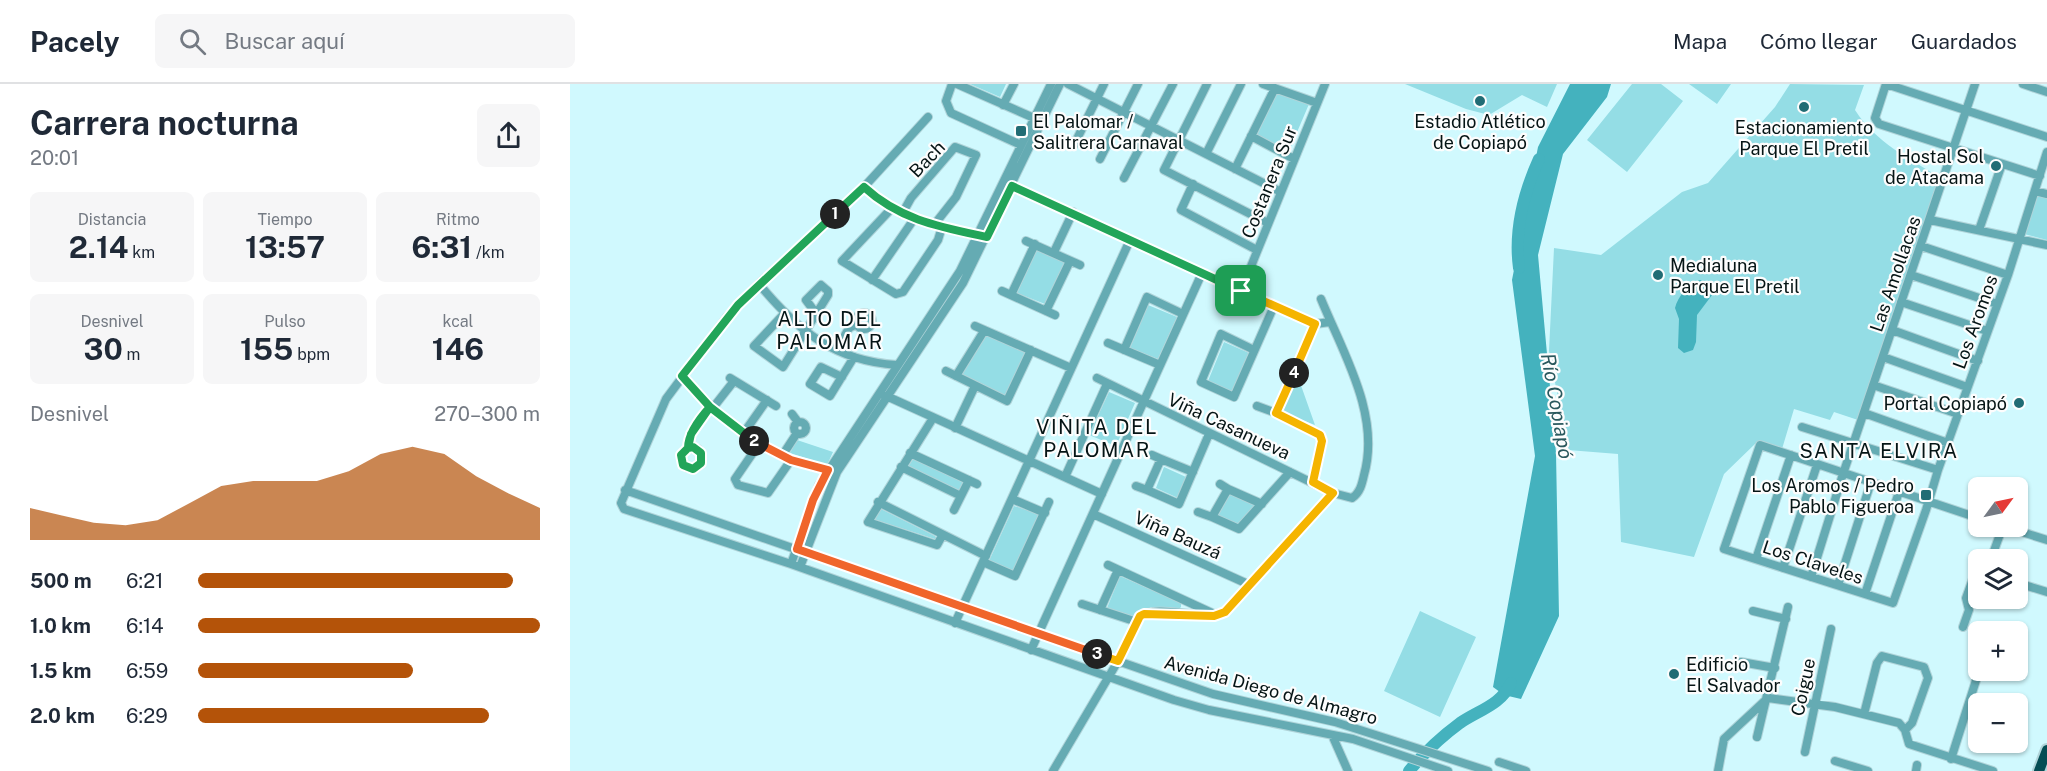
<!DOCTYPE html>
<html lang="es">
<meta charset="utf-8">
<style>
:root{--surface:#fff;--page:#f6f6f7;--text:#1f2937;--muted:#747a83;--line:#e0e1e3;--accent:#b45309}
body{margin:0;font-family:"Public Sans",sans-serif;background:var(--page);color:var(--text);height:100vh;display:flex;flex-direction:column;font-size:22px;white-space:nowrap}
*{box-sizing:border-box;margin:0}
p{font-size:20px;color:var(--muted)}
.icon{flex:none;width:33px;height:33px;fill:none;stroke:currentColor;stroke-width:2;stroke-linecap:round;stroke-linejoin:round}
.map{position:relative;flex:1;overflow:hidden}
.drawer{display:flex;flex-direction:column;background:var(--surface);width:570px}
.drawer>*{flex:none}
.needle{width:39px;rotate:57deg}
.controls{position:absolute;left:1398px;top:393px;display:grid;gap:12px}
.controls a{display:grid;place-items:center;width:60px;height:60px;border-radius:9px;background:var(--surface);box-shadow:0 2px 4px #0004;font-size:30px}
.pin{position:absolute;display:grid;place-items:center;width:51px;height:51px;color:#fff;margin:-26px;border-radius:12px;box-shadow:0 3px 9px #0006}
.km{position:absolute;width:30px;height:30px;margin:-15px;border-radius:50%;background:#222;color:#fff;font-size:16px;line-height:30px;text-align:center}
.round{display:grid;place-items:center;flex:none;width:63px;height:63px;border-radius:9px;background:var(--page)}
.headline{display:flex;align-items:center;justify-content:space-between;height:102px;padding:0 30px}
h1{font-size:33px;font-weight:700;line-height:45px}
.metrics{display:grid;grid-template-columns:repeat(3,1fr);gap:9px;height:102px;padding:6px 30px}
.metrics div{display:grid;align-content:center;border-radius:9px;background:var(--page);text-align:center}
.metrics b{font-size:30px;font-weight:700}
.metrics small{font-size:16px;font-weight:400}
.metrics p{font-size:16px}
.chart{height:168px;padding:12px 30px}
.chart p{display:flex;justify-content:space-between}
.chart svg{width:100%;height:108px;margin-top:6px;fill:var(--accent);opacity:.7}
ul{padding:0 30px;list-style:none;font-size:20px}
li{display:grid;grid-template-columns:96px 72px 1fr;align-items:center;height:45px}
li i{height:15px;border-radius:8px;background:var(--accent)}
header{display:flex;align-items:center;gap:36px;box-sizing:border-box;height:84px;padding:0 30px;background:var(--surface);border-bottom:2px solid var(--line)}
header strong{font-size:28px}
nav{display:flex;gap:33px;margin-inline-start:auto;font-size:21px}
.search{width:420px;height:54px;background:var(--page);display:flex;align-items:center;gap:15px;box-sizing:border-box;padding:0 21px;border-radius:9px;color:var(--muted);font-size:22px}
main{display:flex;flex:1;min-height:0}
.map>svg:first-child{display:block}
</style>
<header>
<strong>Pacely</strong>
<div class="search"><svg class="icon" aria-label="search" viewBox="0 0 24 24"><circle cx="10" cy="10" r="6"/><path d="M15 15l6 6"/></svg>Buscar aquí</div>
<nav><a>Mapa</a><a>Cómo llegar</a><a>Guardados</a></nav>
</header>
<main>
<section class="drawer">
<div class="headline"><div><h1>Carrera nocturna</h1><p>20:01</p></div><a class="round"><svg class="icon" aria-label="share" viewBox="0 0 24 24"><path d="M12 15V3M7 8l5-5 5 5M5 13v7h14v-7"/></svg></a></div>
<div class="metrics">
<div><p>Distancia</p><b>2.14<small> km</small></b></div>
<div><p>Tiempo</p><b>13:57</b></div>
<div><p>Ritmo</p><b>6:31<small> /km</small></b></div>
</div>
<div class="metrics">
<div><p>Desnivel</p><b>30<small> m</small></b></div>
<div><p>Pulso</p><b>155<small> bpm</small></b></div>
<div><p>kcal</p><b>146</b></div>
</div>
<div class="chart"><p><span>Desnivel</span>270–300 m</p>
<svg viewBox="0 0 160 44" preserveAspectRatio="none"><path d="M0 44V31L10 34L20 37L30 38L40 36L50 29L60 22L70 20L80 20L90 20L100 16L110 9L120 6L130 9L140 18L150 25L160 31V44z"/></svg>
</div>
<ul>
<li><b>500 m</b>6:21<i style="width:92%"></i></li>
<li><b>1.0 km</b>6:14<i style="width:100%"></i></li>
<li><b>1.5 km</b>6:59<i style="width:63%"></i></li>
<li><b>2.0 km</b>6:29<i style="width:85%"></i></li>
</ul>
</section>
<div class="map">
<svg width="1477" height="687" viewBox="0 0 1477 687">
<rect width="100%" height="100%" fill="#d0f9fe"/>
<!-- green -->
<path fill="#94dde5" d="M400,0H436L430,13Z
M835,0H987L977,23L952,11L919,31L896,25Z
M1062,0H1091L1113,17L1057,88L1017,56Z
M1119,0H1161L1147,20Z
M1220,0L1294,1L1285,26C1306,59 1339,74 1371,94L1288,336L1264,328L1260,336L1224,325L1212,365L1186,359L1154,390L1124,473L1051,458L1048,370L998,366L979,267L984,164L1031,171L1112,108L1138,99L1205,23Z
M707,9L739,20L719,67L687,51Z
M1467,108L1477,112V156L1454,150Z
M467,166L495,178L475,220L447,209Z
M578,221L607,233L588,275L560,264Z
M420,251L455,268L437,309L433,311L393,293L392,288L416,252Z
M654,258L679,269L662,308L638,297Z
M728,293L745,341L711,328Z
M539,308L565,319L546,362L519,351Z
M227,356L263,368L257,381L220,369Z
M343,375L395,398L391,407L338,383Z
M594,383L616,393L608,414L586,404Z
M660,410L686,421L668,441L648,432Z
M444,422L470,430L444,488L419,477Z
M311,425L365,452L368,456L303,435Z
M550,492L611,519V523L609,525L581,523L565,533L537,524Z
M850,527L906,553L870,633L814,607Z"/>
<!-- water -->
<path fill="#44b2be" d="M1000,0H1041L1037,13L993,70L968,171L986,369L989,532L951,615L934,611L923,603L965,372L942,196L968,63Z
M1130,196L1141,202L1142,211L1127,231L1126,258L1123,266L1114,269L1108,264L1109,235L1105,224C1108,212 1118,200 1130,196Z"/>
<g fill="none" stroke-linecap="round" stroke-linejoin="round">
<!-- river -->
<path stroke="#44b2be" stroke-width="12" d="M949,184C944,147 954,108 969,75
M839,687C854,669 871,653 890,639C909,626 931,621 941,599"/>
<defs>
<path id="minor" d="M382,0L376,17L381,29L451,61
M387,0L464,34
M498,0L711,108
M637,0L594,86L698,139
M693,0L747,19
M1316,0L1305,34L1309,40L1470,92
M1316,0L1477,53
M1453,0L1477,8
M433,21L444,0
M358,33L294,103L189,200L157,233L96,315L51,419L54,425L221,480L604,616L639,626L783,655L878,687
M681,52L724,75
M504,61L534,0
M636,70L671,0
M530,75L568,0
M665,85L705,4
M554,94L603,0
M623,100L611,126L687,166
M438,101L745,240L760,238
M294,103C329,134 365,142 409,152
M1465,107L1477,110
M321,125L272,177L326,210L333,208L368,156L372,143
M332,130L341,114L385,63L406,71L386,113L364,141
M1360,136L1477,161
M1409,146L1432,80
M456,157L510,181
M1351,162L1438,191
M484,168L503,128
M1341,191L1427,220
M302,196L344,135
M189,200C227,246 264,277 327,281
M432,207L485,231
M671,207L755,0
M441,211L465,160
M1331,218L1417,247
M476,227L500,177
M286 237a8 8 0 1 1 16 0a8 8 0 1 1-16 0Z
M214,230L184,262L213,283L258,211V207L251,201L236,216L245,228
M405,242L501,284
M1322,246L1408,277
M538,259L590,281
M267,266L279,244L287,240
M554,266L577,213L613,230
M684,266L651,250L631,298L664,313L704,222
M1313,273L1397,303
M376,287L437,317L461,266
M112,292C152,337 198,377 260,386
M386,292L414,247
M272,293L251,283L240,300L260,312L284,273
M160,294L206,322
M527,294L763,409L782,414C790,409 792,400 794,391C811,331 773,269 751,215
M1303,301L1388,330
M312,310L532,410
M687,322L706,329
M142,325L164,297
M1294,329L1378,359
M222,330L228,338
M363,334L298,438L367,461L372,452
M224 344a6 6 0 1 1 12 0a6 6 0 1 1-12 0Z
M1232,343L1368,386
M385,344L405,302
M173,350L197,316
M189,360L165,395L168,401L198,409L221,376
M118,364L128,365L132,374L127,383L118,384L113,381L111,371L118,364L121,350L140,323
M340,369L407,400
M582,371L591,375
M212,372L227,349
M331,383L391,412
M623,388L591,375L577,406L609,420L639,350
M495,393L537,300
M743,398L752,357L750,351L706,329L745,240
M650,400L658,405
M566,402L577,406
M55,406L643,610L765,638L918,687
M442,415L475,429
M308,418L416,472
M692,420L658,405L642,433L669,445L720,388
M384,426L399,396
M628,428L642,433
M523,430L680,501
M1408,434C1336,410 1263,385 1190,361L1154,465L1323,519L1356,426C1360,413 1364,400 1368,386L1438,191L1477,68
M1433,442L1477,456
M1186,475L1221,371
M1419,476L1421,475L1433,442
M413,478L445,492L479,418
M221,480L249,401L390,187L481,0
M538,481L642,529
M230,483L267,388L393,199L490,0
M1213,484L1247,381
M1241,493L1273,390L1405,0
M1448,499L1477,508
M1268,501L1301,398
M1295,510L1329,408
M512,520L567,538
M530,526L548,486
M1183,527L1216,535
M385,539L560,156
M1393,543L1399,526L1396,514L1408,481
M461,566L632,189
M1171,578L1205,584
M1294,630L1307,579L1312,572L1354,583L1358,594L1342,639L1335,646
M762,651L778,687
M1187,653L1218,523
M1235,668L1261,545
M1381,675L1409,587
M1265,677L1298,687
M929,678L956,687
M483,687L548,577L570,532C591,520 629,537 655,528L763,409
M1148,687L1154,655L1198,614L1265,623L1329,639L1335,646L1339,660L1423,687
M1346,687L1347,681"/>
<path id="highway" d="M1469,687L1477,666"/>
</defs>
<!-- minor casing -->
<use href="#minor" stroke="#b0d4d9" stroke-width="10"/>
<!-- highway casing -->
<use href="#highway" stroke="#b0d4d9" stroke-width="14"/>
<!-- minor -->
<use href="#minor" stroke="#65abb3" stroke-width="8"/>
<!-- highway -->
<use href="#highway" stroke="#054d54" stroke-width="10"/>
</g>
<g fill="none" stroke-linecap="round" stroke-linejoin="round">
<defs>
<path id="split-1" d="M265,130L294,103C330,136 370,143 417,153L442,102L671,207"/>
<path id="split-2" d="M184,357L140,323L121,350L118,364L111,371L113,381L123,385L131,379V369L123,363L118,364C118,349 130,334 140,323L112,292L168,221L265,130"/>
<path id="split-3" d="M184,357L221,376L258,386L243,416L227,465L527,570"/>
<path id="split-4" d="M527,570L548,577L570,532L574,530L644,532L655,528L763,409L743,398L752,357L750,351L706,329L724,289"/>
<path id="split-5" d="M671,207L745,240L724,289"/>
</defs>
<!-- split-1 casing -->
<use href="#split-1" stroke="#fff" stroke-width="12"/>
<!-- split-2 casing -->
<use href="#split-2" stroke="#fff" stroke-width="12"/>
<!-- split-3 casing -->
<use href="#split-3" stroke="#fff" stroke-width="12"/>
<!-- split-4 casing -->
<use href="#split-4" stroke="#fff" stroke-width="12"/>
<!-- split-5 casing -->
<use href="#split-5" stroke="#fff" stroke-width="12"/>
<!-- split-1 -->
<use href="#split-1" stroke="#22a559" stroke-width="8"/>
<!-- split-2 -->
<use href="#split-2" stroke="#22a559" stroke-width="8"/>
<!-- split-3 -->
<use href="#split-3" stroke="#f0652b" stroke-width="8"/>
<!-- split-4 -->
<use href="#split-4" stroke="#f5b400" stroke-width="8"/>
<!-- split-5 -->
<use href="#split-5" stroke="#f5b400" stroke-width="8"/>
</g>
<!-- markers -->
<g fill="#216c74" stroke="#fdfdfd" stroke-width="2">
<circle cx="910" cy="17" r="6"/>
<circle cx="1234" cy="23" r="6"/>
<rect x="445" y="41" width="12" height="12" rx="3"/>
<circle cx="1426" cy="82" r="6"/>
<circle cx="1088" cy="191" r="6"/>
<circle cx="1449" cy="319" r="6"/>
<rect x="1350" y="405" width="12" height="12" rx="3"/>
<circle cx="1104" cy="590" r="6"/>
</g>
<g text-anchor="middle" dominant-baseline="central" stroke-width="4.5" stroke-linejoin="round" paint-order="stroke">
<!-- poi labels -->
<g font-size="18" fill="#051415" stroke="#fdfdfd" text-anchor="start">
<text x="463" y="37">El Palomar /<tspan x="463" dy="21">Salitrera Carnaval</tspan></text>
<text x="910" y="37" text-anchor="middle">Estadio Atlético<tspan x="910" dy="21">de Copiapó</tspan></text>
<text x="1234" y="43" text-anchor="middle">Estacionamiento<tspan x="1234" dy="21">Parque El Pretil</tspan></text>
<text x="1414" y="72" text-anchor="end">Hostal Sol<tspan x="1414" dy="21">de Atacama</tspan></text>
<text x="1100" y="181">Medialuna<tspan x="1100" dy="21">Parque El Pretil</tspan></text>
<text x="1437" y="319" text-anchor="end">Portal Copiapó</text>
<text x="1344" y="401" text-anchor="end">Los Aromos / Pedro<tspan x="1344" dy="21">Pablo Figueroa</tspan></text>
<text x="1116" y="580">Edificio<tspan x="1116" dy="21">El Salvador</tspan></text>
</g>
<!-- street labels -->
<g font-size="18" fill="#051415" stroke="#fdfdfd">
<text transform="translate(357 75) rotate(-46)">Bach</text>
<text transform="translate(699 98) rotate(-68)">Costanera Sur</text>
<text transform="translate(1325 190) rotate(-71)">Las Amollacas</text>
<text transform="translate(1405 238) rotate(-70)">Los Aromos</text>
<text transform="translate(659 342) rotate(25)">Viña Casanueva</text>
<text transform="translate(608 451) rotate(24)">Viña Bauzá</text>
<text transform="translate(1243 478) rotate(18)">Los Claveles</text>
<text transform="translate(1233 603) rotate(-78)">Coigue</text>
<text transform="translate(701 606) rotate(15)">Avenida Diego de Almagro</text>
</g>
<!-- neighbourhood labels -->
<g font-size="20" letter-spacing="1.5" fill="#051415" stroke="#fdfdfd">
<text x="260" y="235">ALTO DEL<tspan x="260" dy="23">PALOMAR</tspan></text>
<text x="527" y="343">VIÑITA DEL<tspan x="527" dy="23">PALOMAR</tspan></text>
<text x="1309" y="367">SANTA ELVIRA</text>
</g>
<!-- water labels -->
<g font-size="20" font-style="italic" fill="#2a595e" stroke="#fdfdfd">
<text transform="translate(987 322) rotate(80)">Río Copiapó</text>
</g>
</g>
</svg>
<div class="controls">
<a><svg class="needle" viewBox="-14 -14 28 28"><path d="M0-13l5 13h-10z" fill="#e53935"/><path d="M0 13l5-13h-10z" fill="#747a83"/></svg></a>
<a><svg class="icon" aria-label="layers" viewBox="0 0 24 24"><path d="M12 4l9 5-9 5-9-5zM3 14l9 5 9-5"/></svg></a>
<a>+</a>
<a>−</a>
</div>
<div class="pin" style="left:671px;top:207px;background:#1e9e55"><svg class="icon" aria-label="arrive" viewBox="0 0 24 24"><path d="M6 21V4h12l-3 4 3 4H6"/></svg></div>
<b class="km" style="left:265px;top:130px">1</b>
<b class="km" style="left:184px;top:357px">2</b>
<b class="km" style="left:527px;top:570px">3</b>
<b class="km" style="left:724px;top:289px">4</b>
</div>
</main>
